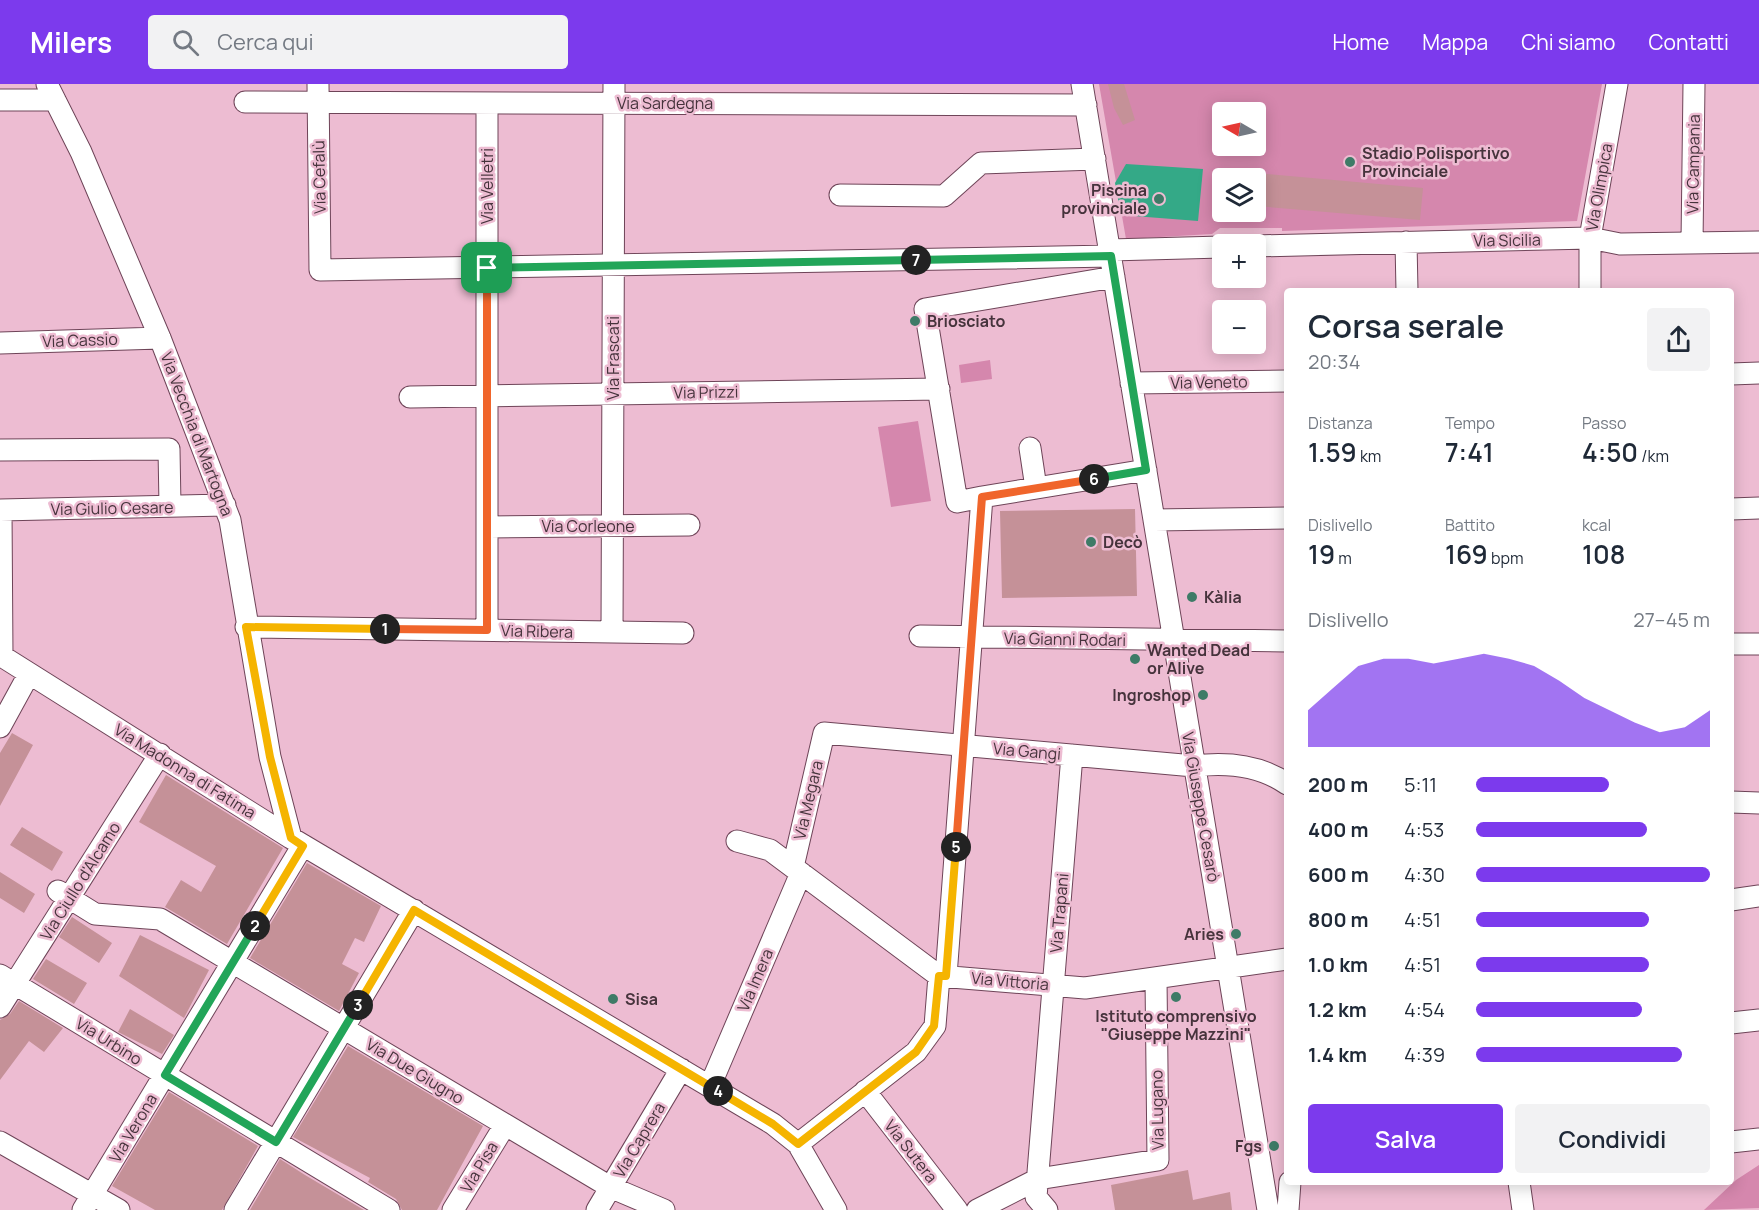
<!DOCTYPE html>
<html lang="it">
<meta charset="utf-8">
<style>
:root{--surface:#fff;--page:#f2f2f3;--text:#1f2937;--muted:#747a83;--accent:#7c3aed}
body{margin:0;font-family:Manrope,sans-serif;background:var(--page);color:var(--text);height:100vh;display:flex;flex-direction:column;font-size:22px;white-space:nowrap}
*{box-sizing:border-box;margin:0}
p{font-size:20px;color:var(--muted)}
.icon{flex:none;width:33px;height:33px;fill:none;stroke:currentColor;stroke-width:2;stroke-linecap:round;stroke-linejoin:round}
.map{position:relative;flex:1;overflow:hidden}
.side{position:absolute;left:1284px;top:204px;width:450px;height:897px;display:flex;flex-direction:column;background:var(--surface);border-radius:6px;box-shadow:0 3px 15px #0003}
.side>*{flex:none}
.needle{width:39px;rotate:279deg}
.buttons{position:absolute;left:1212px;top:18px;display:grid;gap:12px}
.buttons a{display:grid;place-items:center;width:54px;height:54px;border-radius:6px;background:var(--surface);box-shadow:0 3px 15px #0003;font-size:30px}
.pin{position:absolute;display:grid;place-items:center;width:51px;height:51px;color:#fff;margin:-26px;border-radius:12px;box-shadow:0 3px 9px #0006}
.km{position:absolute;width:30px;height:30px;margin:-15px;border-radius:50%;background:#222;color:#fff;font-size:16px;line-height:30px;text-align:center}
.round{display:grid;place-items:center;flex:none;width:63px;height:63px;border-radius:6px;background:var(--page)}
.overview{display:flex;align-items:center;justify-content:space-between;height:102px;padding:0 24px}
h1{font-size:33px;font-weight:600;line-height:45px}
.figures{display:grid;grid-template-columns:repeat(3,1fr);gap:9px;height:102px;padding:6px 24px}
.figures div{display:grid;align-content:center}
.figures b{font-size:26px;font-weight:600}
.figures small{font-size:16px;font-weight:400}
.figures p{font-size:16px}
.chart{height:168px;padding:12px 24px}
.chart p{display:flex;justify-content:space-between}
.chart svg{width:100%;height:108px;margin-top:6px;fill:var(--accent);opacity:.7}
.action{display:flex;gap:12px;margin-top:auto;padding:12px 24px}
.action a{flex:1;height:69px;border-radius:6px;background:var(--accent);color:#fff;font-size:24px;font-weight:600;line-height:69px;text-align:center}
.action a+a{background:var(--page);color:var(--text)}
ul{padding:0 24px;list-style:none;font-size:20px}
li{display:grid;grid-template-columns:96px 72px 1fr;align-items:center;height:45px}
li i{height:15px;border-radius:8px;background:var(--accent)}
header{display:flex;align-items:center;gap:36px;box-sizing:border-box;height:84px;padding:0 30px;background:var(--accent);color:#fff}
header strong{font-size:28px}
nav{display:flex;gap:33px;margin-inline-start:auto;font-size:21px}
.search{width:420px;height:54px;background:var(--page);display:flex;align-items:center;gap:15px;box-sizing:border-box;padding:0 21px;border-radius:6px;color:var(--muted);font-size:22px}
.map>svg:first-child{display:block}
</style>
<header>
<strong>Milers</strong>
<div class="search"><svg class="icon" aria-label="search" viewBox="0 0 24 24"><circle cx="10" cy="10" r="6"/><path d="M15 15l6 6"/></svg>Cerca qui</div>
<nav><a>Home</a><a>Mappa</a><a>Chi siamo</a><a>Contatti</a></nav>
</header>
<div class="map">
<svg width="1759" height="1126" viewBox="0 0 1759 1126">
<rect width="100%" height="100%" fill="#edbcd2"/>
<!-- green -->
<path fill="#d587ad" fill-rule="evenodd" d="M1099,0H1602L1577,137L1282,147V144H1220L1212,150L1126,155ZM1222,28H1256V62H1222ZM1222,94H1256V128H1222Z
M990,276L992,295L961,299L959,281Z
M918,337L931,417L891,423L878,343Z
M1759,1081V1124L1704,1126L1736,1096Z"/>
<!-- water -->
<path fill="#34a987" d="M1126,80L1203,85L1198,137L1121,131L1115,99Z"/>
<!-- building -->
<path fill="#c59198" d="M1108,0H1124L1135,36L1123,41L1114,24Z
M1256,89L1423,104L1420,136L1256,122Z
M1135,425L1137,512L1002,514L1000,427Z
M12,649L33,661L0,722V669Z
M166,691L283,764L227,860L165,823L181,796L201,808L216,782L139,738Z
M22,743L63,768L52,787L10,761Z
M307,779L381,822L364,858L355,854L342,880L359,889L339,927L250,874Z
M0,788L35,810L24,829L0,814Z
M72,833L112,859L99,879L59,853Z
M140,851L209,886L184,934L119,892Z
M46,875L87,899L74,920L33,895Z
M19,917L63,944L44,968L29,957L0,996V936L10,930Z
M130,925L174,951L162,970L118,948Z
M348,962L483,1042L437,1126H402L396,1115L368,1098L370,1094L293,1053Z
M169,1008L258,1062L222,1126H155L112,1102Z
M280,1075L305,1091L364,1126H250Z
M1188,1086L1193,1116L1230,1108L1232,1126H1115L1111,1101Z"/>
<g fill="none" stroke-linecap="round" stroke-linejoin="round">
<defs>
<path id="minor" d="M47,0L81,68L160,254L230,436L270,673L291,754
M318,0L320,186L1111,172
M1082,0L1268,1126
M0,16H55
M245,18L1086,21
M487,19V546
M840,111L944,112L981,79L1095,75
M1406,158L1407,207
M1692,159L1694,0
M1256,162L1590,154L1620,160L1759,158
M1110,166L1222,163
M1590,207V154L1617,0
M0,259L160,254
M1731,290L1759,289
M1131,299L1287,297
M410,313L939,305
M1030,364L1036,404
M0,366L169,365L170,422
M982,413L957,418L925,225L1114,193
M1731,425L1759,424
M0,426L225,421
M1,426L2,573
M1154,436L1287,434
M487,443L689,441
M246,543L683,549
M612,548L614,0
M920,552L1287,557
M1731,560H1759
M0,571L291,754L773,1040L798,1060L836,1126
M0,643L29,590
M1731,718L1759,719
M737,757L770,766L939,892L1085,904L1287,875
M793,783L824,649L1194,682C1226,678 1260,681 1287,700
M58,807L95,830L160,835L610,1103L664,1126
M1731,816L1759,812
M0,891L389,1126
M946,892L982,413L1146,386
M0,923L160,670
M1731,939L1759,936
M710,1002L801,789
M865,1007L957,1126
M0,1058L119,1126
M1731,1058L1759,1055
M798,1060L916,968L935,942L939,892
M1519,1098L1523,1126
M83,1126L303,761
M235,1126L414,826
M453,1126L505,1041
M597,1126L681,985
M977,1126L1038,1095L1158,1076L1156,894
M1047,1126L1036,1113L1072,671
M1288,1126L1290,1098"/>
</defs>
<!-- minor casing -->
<use href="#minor" stroke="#6e4458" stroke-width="23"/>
<!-- minor -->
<use href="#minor" stroke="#fff" stroke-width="21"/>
</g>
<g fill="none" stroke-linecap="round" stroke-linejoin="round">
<defs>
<path id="split-1" d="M385,545L487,546V184"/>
<path id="split-2" d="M255,842L303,762L291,754L270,673L246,543L385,545"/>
<path id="split-3" d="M255,842L165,991L276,1058L358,921"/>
<path id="split-4" d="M358,921L414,826L718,1007"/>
<path id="split-5" d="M718,1007L773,1040L798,1060L916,968L934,942L939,892H946L956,763"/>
<path id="split-6" d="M956,763L982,413L1094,395"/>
<path id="split-7" d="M916,176L1111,172L1146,386L1094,395"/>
<path id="split-8" d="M487,184L916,176"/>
</defs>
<!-- split-1 casing -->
<use href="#split-1" stroke="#fff" stroke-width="12"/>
<!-- split-2 casing -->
<use href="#split-2" stroke="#fff" stroke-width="12"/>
<!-- split-3 casing -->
<use href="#split-3" stroke="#fff" stroke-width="12"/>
<!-- split-4 casing -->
<use href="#split-4" stroke="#fff" stroke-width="12"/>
<!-- split-5 casing -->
<use href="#split-5" stroke="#fff" stroke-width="12"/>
<!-- split-6 casing -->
<use href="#split-6" stroke="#fff" stroke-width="12"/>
<!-- split-7 casing -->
<use href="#split-7" stroke="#fff" stroke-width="12"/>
<!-- split-8 casing -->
<use href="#split-8" stroke="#fff" stroke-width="12"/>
<!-- split-1 -->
<use href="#split-1" stroke="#f0652b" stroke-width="8"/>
<!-- split-2 -->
<use href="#split-2" stroke="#f5b400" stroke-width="8"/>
<!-- split-3 -->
<use href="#split-3" stroke="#22a559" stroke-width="8"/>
<!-- split-4 -->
<use href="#split-4" stroke="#f5b400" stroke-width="8"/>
<!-- split-5 -->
<use href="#split-5" stroke="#f5b400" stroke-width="8"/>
<!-- split-6 -->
<use href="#split-6" stroke="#f0652b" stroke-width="8"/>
<!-- split-7 -->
<use href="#split-7" stroke="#22a559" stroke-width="8"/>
<!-- split-8 -->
<use href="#split-8" stroke="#22a559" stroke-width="8"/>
</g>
<!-- markers -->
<g fill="#3e7b67" stroke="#edbcd2" stroke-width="2">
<circle cx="1350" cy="78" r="6"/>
<circle cx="1159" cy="115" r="6"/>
<circle cx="915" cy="237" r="6"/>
<circle cx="1091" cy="458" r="6"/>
<circle cx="1192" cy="513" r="6"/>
<circle cx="1135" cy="575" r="6"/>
<circle cx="1203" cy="611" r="6"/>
<circle cx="1236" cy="850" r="6"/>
<circle cx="1176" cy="913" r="6"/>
<circle cx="613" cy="915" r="6"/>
<circle cx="1274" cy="1062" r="6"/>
</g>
<g text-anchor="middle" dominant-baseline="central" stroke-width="5" stroke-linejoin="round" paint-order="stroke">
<!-- street labels -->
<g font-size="16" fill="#46333c" stroke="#edbcd2">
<text x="665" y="19">Via Sardegna</text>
<text transform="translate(1693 80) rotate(-89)">Via Campania</text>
<text transform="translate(319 93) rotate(-91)">Via Cefalù</text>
<text transform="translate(487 102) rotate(-90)">Via Velletri</text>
<text transform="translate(1599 103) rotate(-80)">Via Olimpica</text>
<text transform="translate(1507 156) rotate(-1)">Via Sicilia</text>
<text transform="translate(80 256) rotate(-2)">Via Cassio</text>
<text transform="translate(613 274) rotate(-90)">Via Frascati</text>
<text transform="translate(1209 298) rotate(-1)">Via Veneto</text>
<text transform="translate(706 308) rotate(-1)">Via Prizzi</text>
<text transform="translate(197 350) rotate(69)">Via Vecchia di Martogna</text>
<text transform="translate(112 424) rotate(-1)">Via Giulio Cesare</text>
<text x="588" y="442">Via Corleone</text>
<text transform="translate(537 547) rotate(1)">Via Ribera</text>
<text transform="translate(1065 555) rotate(1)">Via Gianni Rodari</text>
<text transform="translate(1027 667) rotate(5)">Via Gangi</text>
<text transform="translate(185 687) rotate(32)">Via Madonna di Fatima</text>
<text transform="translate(808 716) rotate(-77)">Via Megara</text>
<text transform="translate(1201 723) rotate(80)">Via Giuseppe Cesarò</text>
<text transform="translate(80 797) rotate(-58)">Via Ciullo d'Alcamo</text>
<text transform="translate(1059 829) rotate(-85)">Via Trapani</text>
<text transform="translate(755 896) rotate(-67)">Via Imera</text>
<text transform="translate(1010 897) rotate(5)">Via Vittoria</text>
<text transform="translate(109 957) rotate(32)">Via Urbino</text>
<text transform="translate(415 987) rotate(31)">Via Due Giugno</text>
<text transform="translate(1157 1026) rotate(-91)">Via Lugano</text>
<text transform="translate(133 1044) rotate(-59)">Via Verona</text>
<text transform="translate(639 1056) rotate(-59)">Via Caprera</text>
<text transform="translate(911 1067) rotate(52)">Via Sutera</text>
<text transform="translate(479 1083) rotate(-59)">Via Pisa</text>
</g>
<!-- poi labels -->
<g font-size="16" font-weight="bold" fill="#46333c" stroke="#edbcd2" text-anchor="start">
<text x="1362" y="69">Stadio Polisportivo<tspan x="1362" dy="18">Provinciale</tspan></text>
<text x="1147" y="106" text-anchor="end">Piscina<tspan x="1147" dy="18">provinciale</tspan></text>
<text x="927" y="237">Briosciato</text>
<text x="1103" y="458">Decò</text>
<text x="1204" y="513">Kàlia</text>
<text x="1147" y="566">Wanted Dead<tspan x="1147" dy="18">or Alive</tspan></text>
<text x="1191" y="611" text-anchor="end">Ingroshop</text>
<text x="1224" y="850" text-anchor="end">Aries</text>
<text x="625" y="915">Sisa</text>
<text x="1176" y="932" text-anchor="middle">Istituto comprensivo<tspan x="1176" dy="18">"Giuseppe Mazzini"</tspan></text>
<text x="1262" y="1062" text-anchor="end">Fgs</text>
</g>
</g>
</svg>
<div class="buttons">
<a><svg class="needle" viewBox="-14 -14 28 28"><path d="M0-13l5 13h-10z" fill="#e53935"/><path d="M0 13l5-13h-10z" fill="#747a83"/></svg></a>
<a><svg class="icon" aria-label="layers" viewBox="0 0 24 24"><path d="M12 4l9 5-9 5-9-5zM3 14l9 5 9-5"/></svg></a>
<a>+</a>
<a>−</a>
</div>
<div class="pin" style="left:487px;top:184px;background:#1e9e55"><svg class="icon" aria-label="arrive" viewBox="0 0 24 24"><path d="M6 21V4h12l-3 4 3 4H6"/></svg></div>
<b class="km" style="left:385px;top:545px">1</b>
<b class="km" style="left:255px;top:842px">2</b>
<b class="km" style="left:358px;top:921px">3</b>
<b class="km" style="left:718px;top:1007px">4</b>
<b class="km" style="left:956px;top:763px">5</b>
<b class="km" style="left:1094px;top:395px">6</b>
<b class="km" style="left:916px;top:176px">7</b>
<section class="side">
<div class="overview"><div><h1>Corsa serale</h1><p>20:34</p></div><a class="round"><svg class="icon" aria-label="share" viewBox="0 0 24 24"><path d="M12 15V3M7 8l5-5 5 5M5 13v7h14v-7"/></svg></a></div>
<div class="figures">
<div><p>Distanza</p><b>1.59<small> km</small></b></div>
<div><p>Tempo</p><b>7:41</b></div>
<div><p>Passo</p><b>4:50<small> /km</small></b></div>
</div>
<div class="figures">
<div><p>Dislivello</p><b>19<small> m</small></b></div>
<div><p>Battito</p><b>169<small> bpm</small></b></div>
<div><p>kcal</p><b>108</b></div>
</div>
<div class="chart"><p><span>Dislivello</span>27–45 m</p>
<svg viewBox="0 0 160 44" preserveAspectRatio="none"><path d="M0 44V29L10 20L20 11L30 8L40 8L50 10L60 8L70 6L80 8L90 11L100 17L110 24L120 29L130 34L140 38L150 36L160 29V44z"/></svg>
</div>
<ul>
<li><b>200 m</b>5:11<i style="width:57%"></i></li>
<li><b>400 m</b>4:53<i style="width:73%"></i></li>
<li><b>600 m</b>4:30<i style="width:100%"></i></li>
<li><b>800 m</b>4:51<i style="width:74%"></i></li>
<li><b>1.0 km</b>4:51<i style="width:74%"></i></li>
<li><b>1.2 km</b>4:54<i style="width:71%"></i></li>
<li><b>1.4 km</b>4:39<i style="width:88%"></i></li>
</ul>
<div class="action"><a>Salva</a><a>Condividi</a></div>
</section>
</div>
